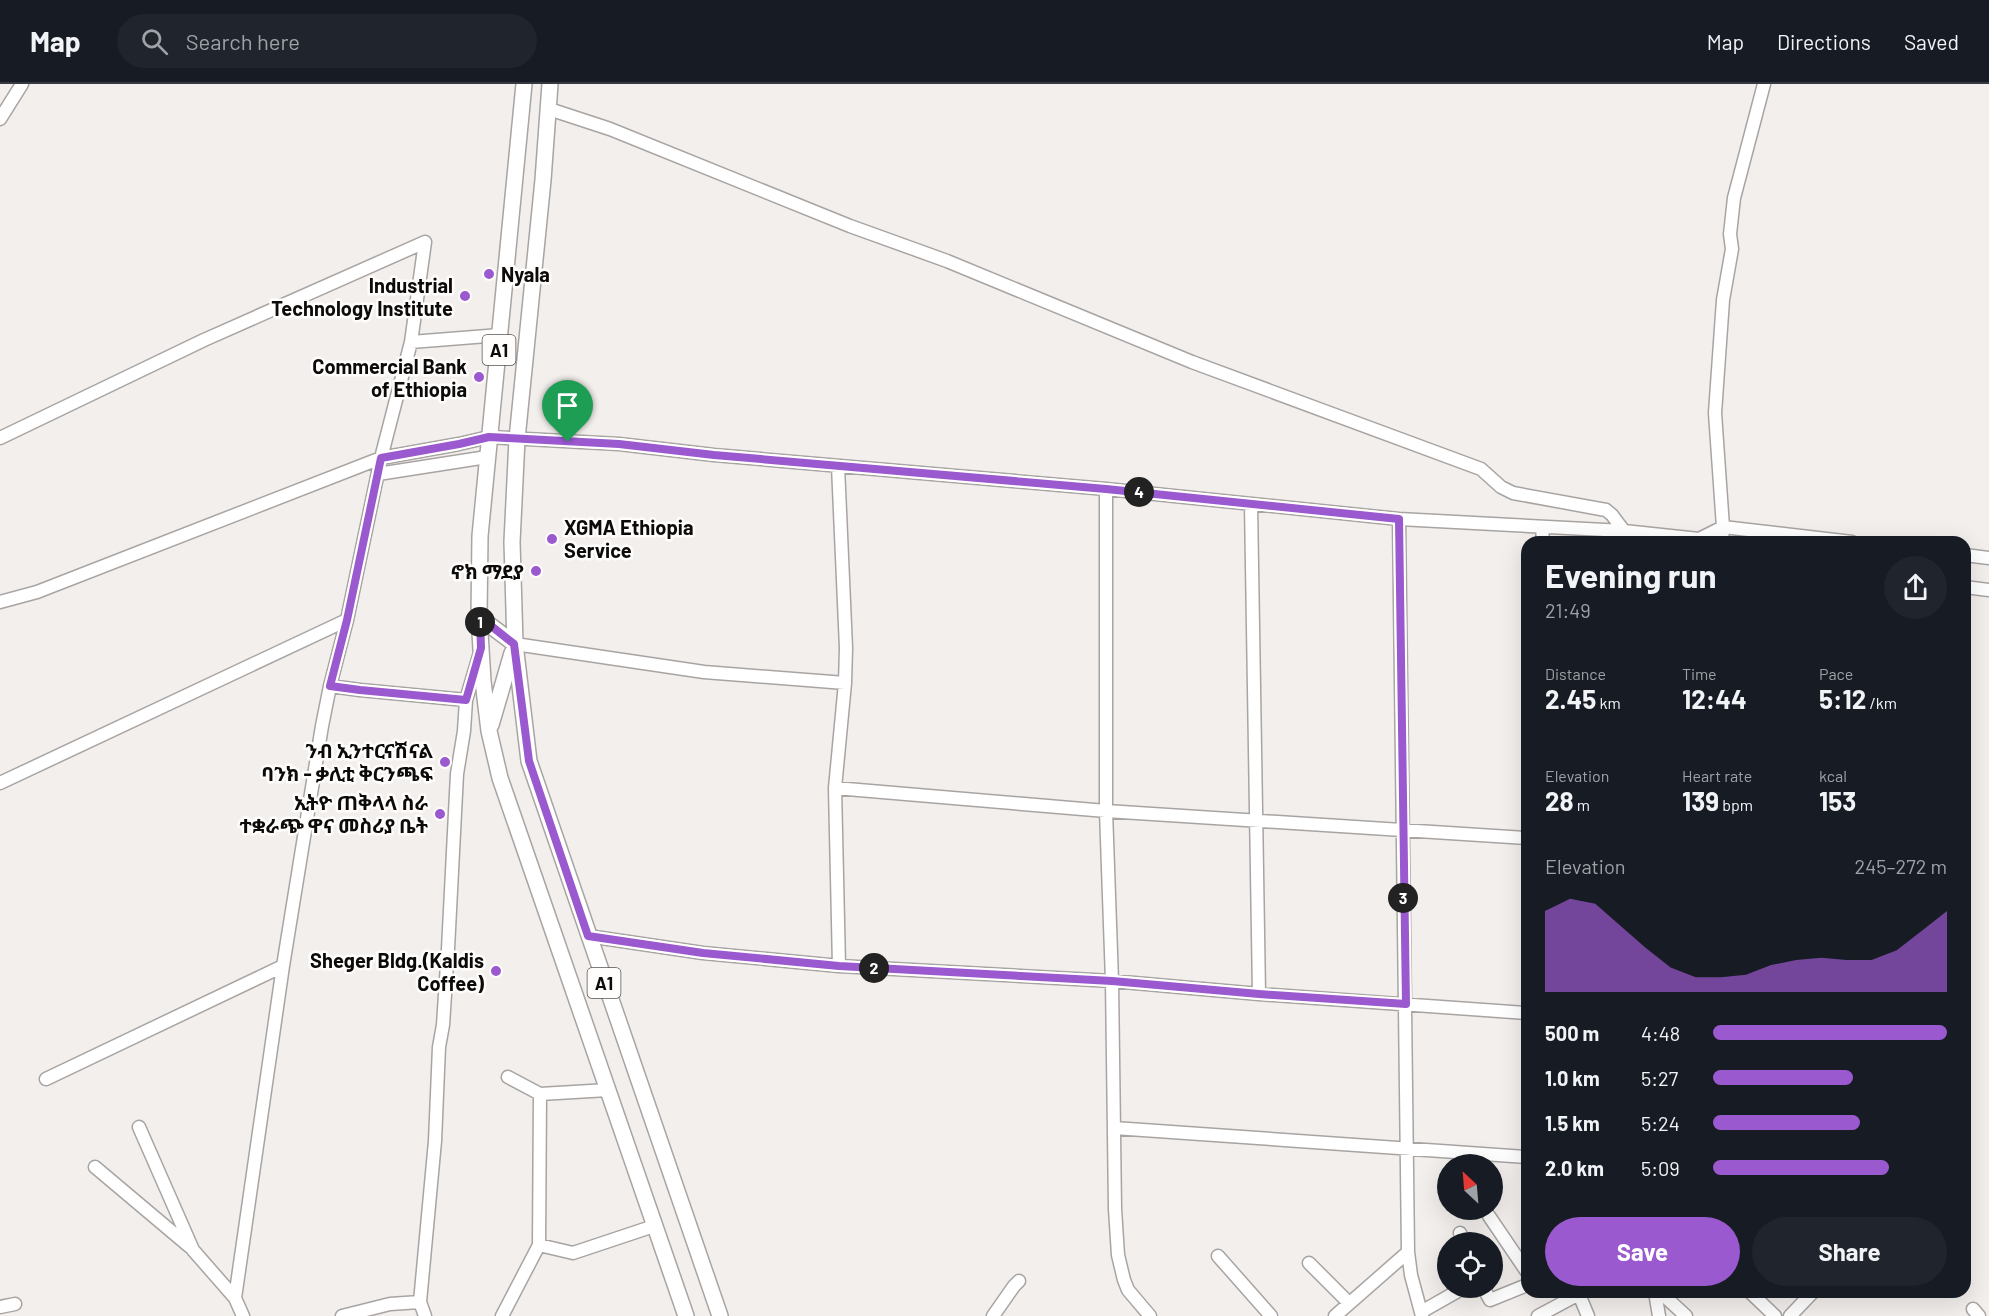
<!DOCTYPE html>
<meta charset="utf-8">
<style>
:root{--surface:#171b24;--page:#20242c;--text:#f1f3f6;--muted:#9ea1a6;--line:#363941;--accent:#9b59cf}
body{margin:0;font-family:Barlow,"Noto Sans Ethiopic",sans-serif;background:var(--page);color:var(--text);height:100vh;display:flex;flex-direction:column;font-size:22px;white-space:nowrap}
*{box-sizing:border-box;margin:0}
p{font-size:20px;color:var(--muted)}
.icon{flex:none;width:33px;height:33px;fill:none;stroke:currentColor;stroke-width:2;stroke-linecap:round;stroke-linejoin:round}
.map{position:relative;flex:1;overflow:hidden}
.side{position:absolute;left:1521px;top:452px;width:450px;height:762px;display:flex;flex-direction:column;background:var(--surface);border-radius:18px;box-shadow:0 6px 24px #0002}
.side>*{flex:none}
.needle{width:39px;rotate:334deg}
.buttons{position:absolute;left:1437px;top:1070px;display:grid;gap:12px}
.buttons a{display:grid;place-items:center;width:66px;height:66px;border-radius:50%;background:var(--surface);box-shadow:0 6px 24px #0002;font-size:30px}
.pin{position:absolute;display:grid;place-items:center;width:51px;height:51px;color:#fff;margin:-62px -26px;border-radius:50% 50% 50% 0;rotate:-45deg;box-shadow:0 0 6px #0007}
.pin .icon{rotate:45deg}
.km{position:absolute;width:30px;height:30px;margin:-15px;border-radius:50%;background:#222;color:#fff;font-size:16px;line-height:30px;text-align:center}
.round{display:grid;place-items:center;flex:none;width:63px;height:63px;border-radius:32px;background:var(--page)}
.headline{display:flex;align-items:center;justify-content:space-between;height:102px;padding:0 24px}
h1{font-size:33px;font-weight:700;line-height:45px}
.stats{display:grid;grid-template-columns:repeat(3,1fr);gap:9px;height:102px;padding:6px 24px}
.stats div{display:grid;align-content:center}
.stats b{font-size:26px;font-weight:700}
.stats small{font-size:16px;font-weight:400}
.stats p{font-size:16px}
.chart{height:168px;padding:12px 24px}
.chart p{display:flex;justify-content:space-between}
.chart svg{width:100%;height:108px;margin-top:6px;fill:var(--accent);opacity:.7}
.cta{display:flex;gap:12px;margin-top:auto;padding:12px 24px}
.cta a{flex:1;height:69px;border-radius:36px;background:var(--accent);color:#fff;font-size:24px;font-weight:700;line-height:69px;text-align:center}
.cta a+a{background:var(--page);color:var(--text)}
ul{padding:0 24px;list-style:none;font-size:20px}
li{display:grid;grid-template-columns:96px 72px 1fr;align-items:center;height:45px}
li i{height:15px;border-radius:8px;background:var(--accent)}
header{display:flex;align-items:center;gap:36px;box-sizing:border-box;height:84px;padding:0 30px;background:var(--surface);border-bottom:2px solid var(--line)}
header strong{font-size:28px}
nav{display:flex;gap:33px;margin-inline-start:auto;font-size:21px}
.search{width:420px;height:54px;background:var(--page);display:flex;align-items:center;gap:15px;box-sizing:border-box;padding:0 21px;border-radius:33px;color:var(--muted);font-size:22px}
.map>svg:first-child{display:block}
</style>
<header>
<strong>Map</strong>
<div class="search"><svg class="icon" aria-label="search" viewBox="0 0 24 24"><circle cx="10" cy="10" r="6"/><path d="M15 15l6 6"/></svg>Search here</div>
<nav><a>Map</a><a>Directions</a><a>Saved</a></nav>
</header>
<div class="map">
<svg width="1989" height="1232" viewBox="0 0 1989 1232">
<rect width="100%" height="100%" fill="#f3efed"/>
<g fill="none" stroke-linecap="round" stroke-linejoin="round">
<defs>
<path id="minor" d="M549,25L610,45L850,142L947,177L1192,278L1481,385L1501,403L1513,409L1606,426L1612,431L1624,447
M0,35L22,0
M411,258L500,251
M0,354L204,256L425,158
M838,382L846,564L845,599L835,704L839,882
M378,390L487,373
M1106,405V727L1112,897L1115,1125L1118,1171L1124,1196L1128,1206L1150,1232
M1251,420L1259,910
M1399,435L1408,1168L1411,1191L1422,1232
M1542,443L1543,458
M1699,455L1723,443L1852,458
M1722,458L1723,443L1715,329L1723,216L1732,165L1730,150L1734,114L1764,0
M1965,471L1989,474
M1965,503L1989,506
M0,518L37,508L381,374L459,360L489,353L619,360L714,371L1106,405L1399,435L1624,447L1699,455L1704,458
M515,560L704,588L845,599
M330,602L360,606L466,616
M0,699L347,536
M835,704L1106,727L1527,754
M588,852L703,869L839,882L1112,897L1259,910L1527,929
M508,993L540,1010
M46,995L283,882
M139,1043L193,1166L235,1214
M1114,1044L1527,1073
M95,1083L190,1163
M1489,1132L1527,1188
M1460,1149L1464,1158
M539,1161L573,1169L654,1142
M1218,1172L1271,1232
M1309,1179L1349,1219
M1483,1203L1490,1216L1527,1201
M1578,1208L1588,1232
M1655,1208L1659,1232
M1660,1208L1686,1232
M1750,1208L1775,1232
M0,1223L15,1220
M1973,1225L1979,1232
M1421,1228L1465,1203
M243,1232L235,1214L283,882L322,642L330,602L347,536L381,374L411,258L425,158
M342,1232L390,1220L420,1218
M425,1232L420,1218L435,1057L439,963L443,941L448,865L457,690L464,647L466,616L479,572
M502,1232L539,1161L540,1010L608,1006
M993,1232L1014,1202L1019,1197
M1335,1232L1408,1168
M1538,1232L1579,1210
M1790,1232L1813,1208"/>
<path id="major" d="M524,0L480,452L479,533L483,597L489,647L500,694L686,1232
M550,0L543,96L517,355L512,458L515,560L529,677L720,1232
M479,533L515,560
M491,641L512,569"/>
</defs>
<!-- minor casing -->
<use href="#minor" stroke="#a8a4a2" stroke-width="15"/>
<!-- major casing -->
<use href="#major" stroke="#a8a4a2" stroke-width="18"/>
<!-- minor -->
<use href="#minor" stroke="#fff" stroke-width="12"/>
<!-- major -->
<use href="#major" stroke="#fff" stroke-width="15"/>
</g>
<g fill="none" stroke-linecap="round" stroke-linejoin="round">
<defs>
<path id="route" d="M489,353L619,360L714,371L1106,405L1399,435L1406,920L1259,910L1112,897L839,882L703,869L588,852L529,677L514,560L480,533L481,564L466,616L360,606L330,602L347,536L381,374L459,360Z"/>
</defs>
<!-- route casing -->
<use href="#route" stroke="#fff" stroke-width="12"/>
<!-- route -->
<use href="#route" stroke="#9b59cf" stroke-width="8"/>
</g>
<!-- markers -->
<g fill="#9b59cf" stroke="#fffdfc" stroke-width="2">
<circle cx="489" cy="190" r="6"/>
<circle cx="465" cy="212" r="6"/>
<circle cx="479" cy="293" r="6"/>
<circle cx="552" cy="455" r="6"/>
<circle cx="536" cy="487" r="6"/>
<circle cx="445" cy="678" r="6"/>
<circle cx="440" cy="730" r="6"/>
<circle cx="496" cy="887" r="6"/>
</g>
<g text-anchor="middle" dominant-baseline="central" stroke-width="5" stroke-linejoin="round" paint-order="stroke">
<!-- shield labels -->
<g fill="#fffdfc" stroke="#555453" stroke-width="1.5">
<rect x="482.5" y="251" width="33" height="30" rx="4.5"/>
<rect x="587.5" y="884" width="33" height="30" rx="4.5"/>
</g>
<g font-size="18" font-weight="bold" fill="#0c0b0a">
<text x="499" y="266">A1</text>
<text x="604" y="899">A1</text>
</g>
<!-- poi labels -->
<g font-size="20" font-weight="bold" fill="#0c0b0a" stroke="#fffdfc" text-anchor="end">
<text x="501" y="190" text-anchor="start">Nyala</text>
<text x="453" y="201">Industrial<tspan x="453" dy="23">Technology Institute</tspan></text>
<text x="467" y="282">Commercial Bank<tspan x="467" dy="23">of Ethiopia</tspan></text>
<text x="564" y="443" text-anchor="start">XGMA Ethiopia<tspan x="564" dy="23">Service</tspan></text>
<text x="524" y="487">ኖክ ማደያ</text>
<text x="433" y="666">ንብ ኢንተርናሽናል<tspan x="433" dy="23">ባንክ - ቃሊቲ ቅርንጫፍ</tspan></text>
<text x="428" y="718">ኢትዮ ጠቅላላ ስራ<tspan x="428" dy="23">ተቋራጭ ዋና መስሪያ ቤት</tspan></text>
<text x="484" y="876">Sheger Bldg.(Kaldis<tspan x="484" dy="23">Coffee)</tspan></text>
</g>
</g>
</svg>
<div class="buttons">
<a><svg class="needle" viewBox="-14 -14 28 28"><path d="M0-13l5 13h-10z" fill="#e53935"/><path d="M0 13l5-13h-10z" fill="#9ea1a6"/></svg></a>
<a><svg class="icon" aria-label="locate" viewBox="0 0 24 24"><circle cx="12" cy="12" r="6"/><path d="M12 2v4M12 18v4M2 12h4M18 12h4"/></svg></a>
</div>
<div class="pin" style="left:568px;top:358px;background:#1e9e55"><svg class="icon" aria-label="arrive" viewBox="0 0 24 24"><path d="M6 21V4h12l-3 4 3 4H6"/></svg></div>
<b class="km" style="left:480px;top:538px">1</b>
<b class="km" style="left:874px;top:884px">2</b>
<b class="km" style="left:1403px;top:814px">3</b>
<b class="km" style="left:1139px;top:408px">4</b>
<section class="side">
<div class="headline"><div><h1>Evening run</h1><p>21:49</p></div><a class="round"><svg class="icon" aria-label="share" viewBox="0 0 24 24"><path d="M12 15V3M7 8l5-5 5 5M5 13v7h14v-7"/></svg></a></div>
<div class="stats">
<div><p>Distance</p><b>2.45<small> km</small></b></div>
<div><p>Time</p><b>12:44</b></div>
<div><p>Pace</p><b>5:12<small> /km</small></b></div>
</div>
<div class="stats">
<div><p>Elevation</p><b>28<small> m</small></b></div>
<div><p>Heart rate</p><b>139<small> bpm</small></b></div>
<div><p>kcal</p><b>153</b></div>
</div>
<div class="chart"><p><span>Elevation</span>245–272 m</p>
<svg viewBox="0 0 160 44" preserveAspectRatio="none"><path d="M0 44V11L10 6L20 8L30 17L40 26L50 34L60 38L70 38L80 37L90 33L100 31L110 30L120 31L130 31L140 27L150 19L160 11V44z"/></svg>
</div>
<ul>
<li><b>500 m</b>4:48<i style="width:100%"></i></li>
<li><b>1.0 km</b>5:27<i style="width:60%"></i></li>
<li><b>1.5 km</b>5:24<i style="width:63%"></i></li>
<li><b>2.0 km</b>5:09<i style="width:75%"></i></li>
</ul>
<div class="cta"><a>Save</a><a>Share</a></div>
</section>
</div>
